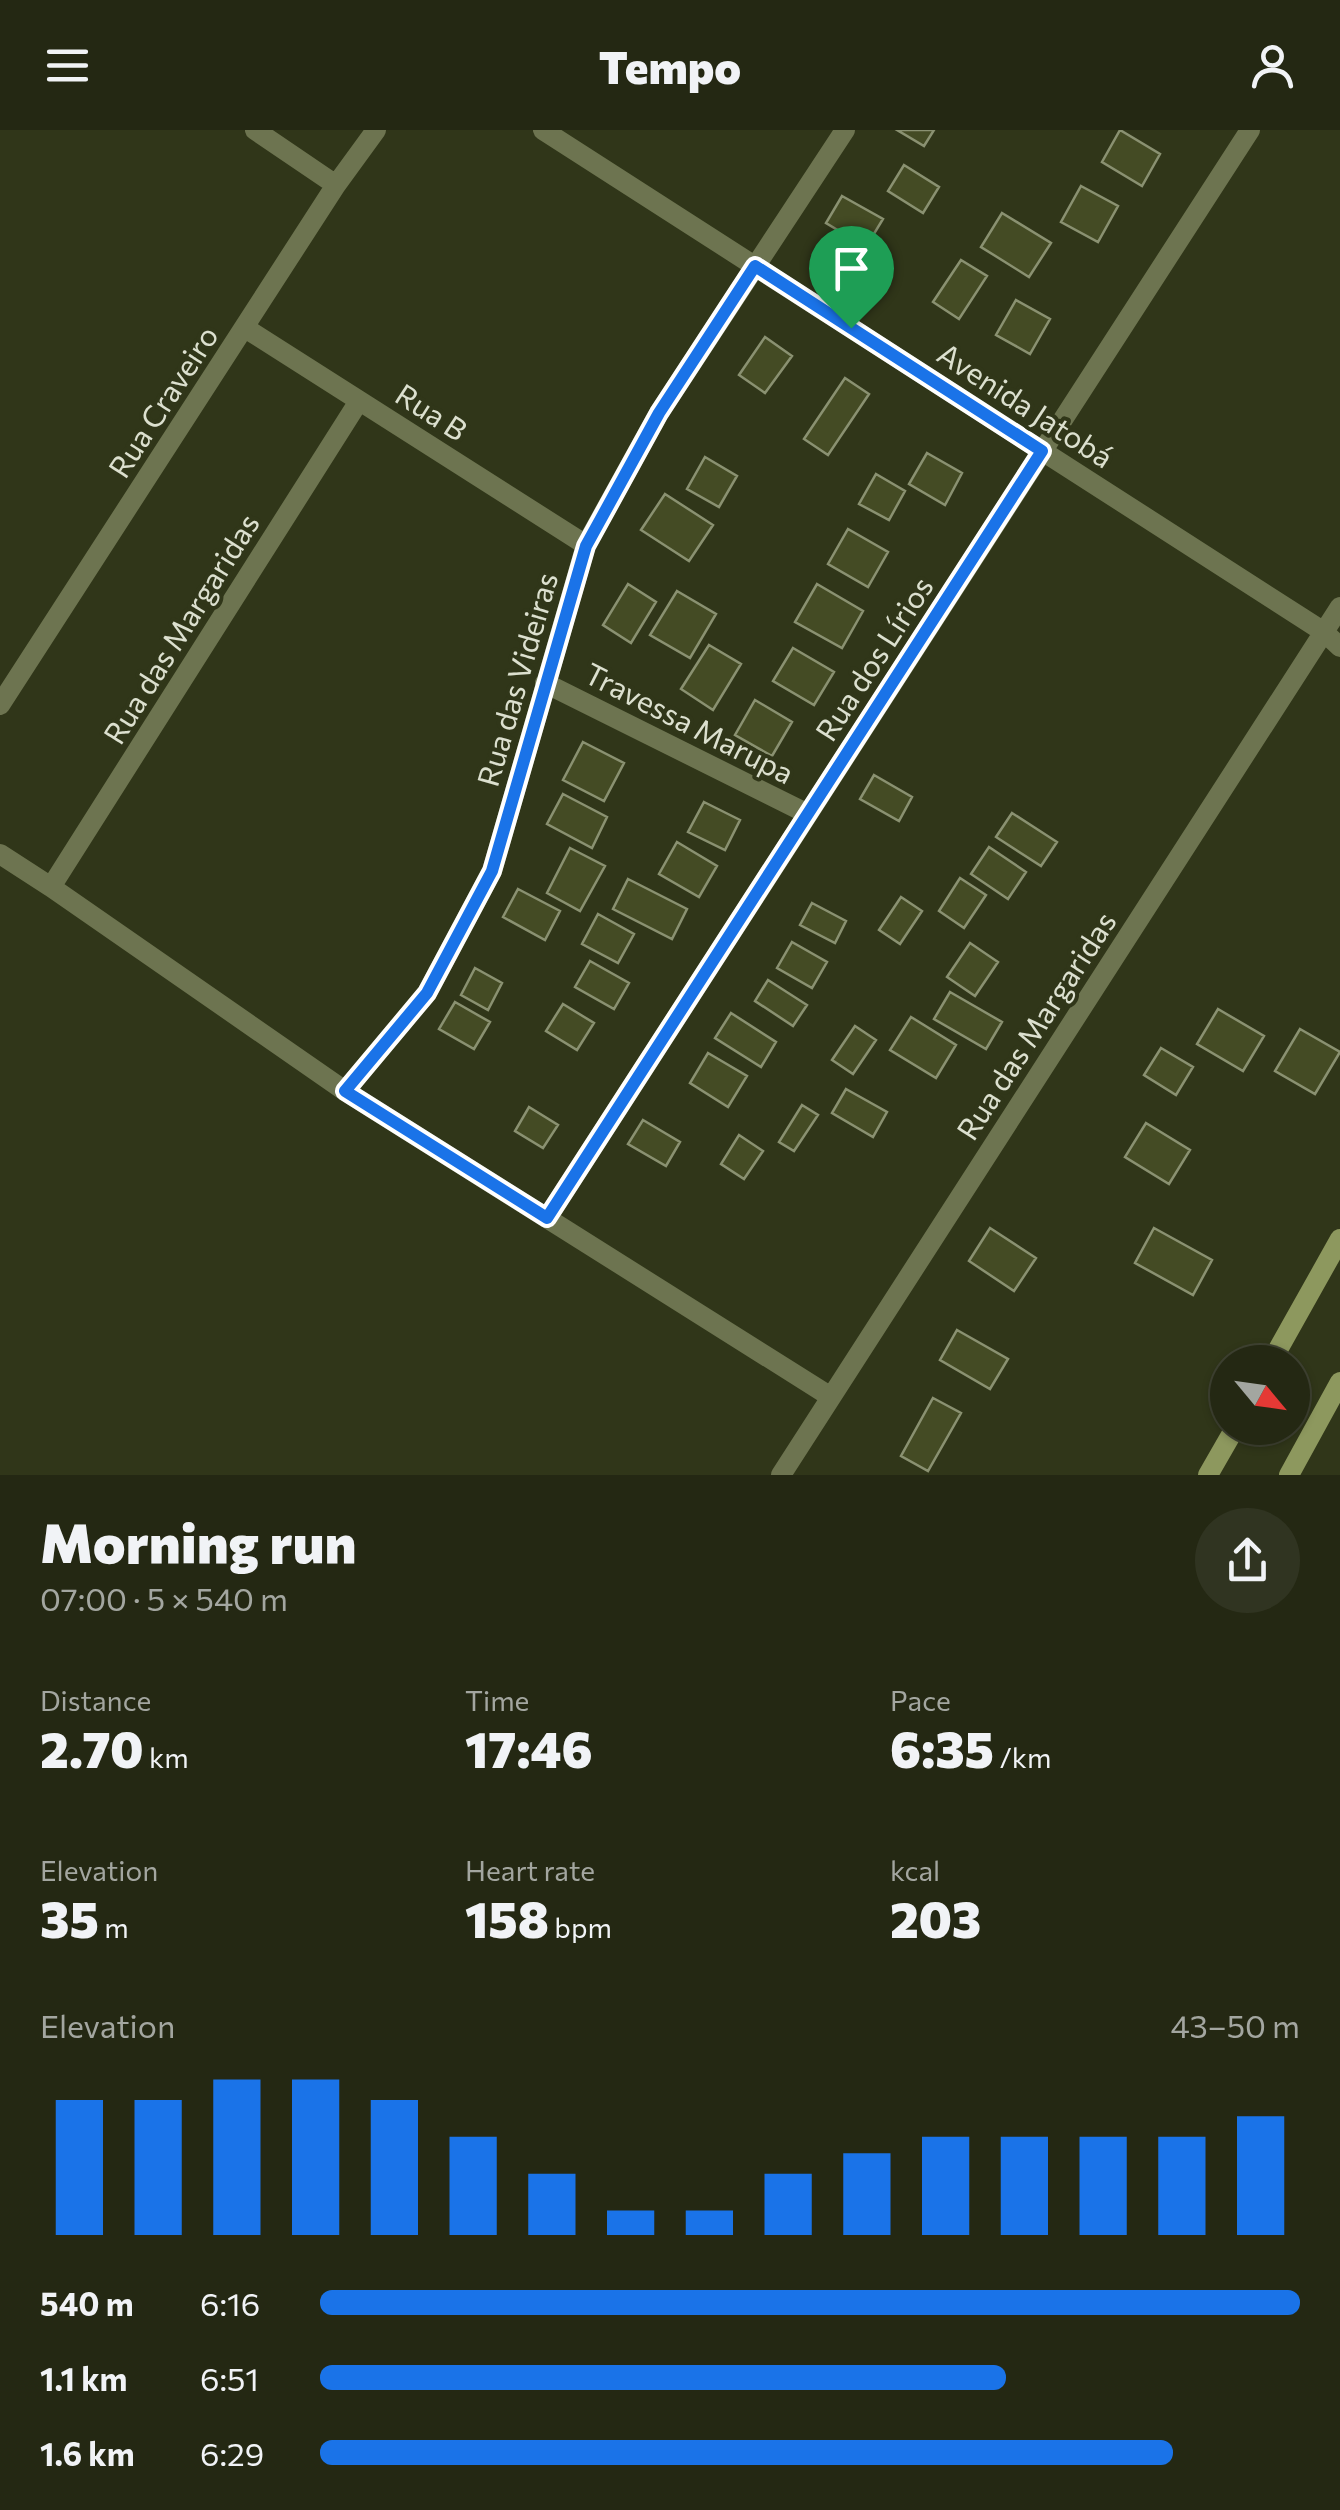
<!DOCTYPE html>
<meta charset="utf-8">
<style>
:root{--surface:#242813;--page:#303421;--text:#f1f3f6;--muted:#a3a6a0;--line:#414433;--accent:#1a73e8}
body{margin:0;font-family:Commissioner,sans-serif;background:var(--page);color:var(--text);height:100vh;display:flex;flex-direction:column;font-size:38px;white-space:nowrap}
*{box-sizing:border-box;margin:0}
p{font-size:32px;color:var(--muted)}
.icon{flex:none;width:55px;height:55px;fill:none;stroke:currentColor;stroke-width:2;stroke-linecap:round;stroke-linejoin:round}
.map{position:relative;height:1345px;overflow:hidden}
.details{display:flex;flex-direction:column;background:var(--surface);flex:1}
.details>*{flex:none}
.needle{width:65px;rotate:119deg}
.controls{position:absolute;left:1210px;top:1215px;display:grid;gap:20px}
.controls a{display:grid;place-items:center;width:100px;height:100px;border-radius:50%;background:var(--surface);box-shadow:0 2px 8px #0004,0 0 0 2px var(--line);font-size:50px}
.pin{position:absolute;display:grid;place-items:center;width:85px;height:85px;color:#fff;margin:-102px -42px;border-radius:50% 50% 50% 0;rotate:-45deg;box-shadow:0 0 10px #0007}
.pin .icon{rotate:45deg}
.round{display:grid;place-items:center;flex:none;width:105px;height:105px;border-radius:52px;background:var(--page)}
.headline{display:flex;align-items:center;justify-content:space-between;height:170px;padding:0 40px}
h1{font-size:55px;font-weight:800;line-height:75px}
.figures{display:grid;grid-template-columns:repeat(3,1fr);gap:15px;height:170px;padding:10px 40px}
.figures div{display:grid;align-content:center}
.figures b{font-size:50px;font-weight:800}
.figures small{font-size:28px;font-weight:400}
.figures p{font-size:28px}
.chart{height:280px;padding:20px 40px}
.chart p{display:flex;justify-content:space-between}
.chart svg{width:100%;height:180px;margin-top:10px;stroke:var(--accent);stroke-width:6}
ul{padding:0 40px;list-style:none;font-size:32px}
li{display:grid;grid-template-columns:160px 120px 1fr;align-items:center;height:75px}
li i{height:25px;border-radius:12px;background:var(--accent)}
header{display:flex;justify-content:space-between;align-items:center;height:130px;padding:0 40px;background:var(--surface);font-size:45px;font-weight:800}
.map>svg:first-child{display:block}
</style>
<header><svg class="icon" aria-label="menu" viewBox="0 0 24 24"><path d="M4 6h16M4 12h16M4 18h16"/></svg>Tempo<svg class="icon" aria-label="person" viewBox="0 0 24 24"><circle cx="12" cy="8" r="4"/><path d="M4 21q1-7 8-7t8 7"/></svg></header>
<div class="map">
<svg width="1340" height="1345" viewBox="0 0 1340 1345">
<rect width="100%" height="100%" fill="#303619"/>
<!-- building -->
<path fill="#444b24" stroke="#8a9171" stroke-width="2.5" d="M897,0H934L924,16Z
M1120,0L1160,24L1142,56L1102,32Z
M904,35L939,57L923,83L888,61Z
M1081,56L1118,76L1098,112L1061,92Z
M842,66L883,89L866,117L826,93Z
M1002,83L1051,113L1029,147L981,117Z
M961,130L987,146L959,189L933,172Z
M1016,170L1050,189L1030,224L996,205Z
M765,207L792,226L765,263L739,245Z
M845,248L869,264L828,325L804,309Z
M927,323L962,343L945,375L909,354Z
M705,327L737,346L719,377L687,359Z
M876,344L905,361L889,390L859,374Z
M665,364L713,395L689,431L641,400Z
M848,399L888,422L868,457L828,434Z
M628,454L656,472L631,513L603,495Z
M817,454L863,481L842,518L795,492Z
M677,461L716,484L690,528L650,505Z
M709,515L741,534L713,580L681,559Z
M793,518L834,542L814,575L773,551Z
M755,570L792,592L772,626L735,605Z
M583,612L624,633L604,671L563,650Z
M874,645L912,667L899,691L860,669Z
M563,664L607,687L592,718L547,694Z
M704,672L740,690L725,720L688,702Z
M1012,683L1057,712L1041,736L996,707Z
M677,712L717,736L699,767L659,744Z
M989,717L1026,742L1008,769L971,744Z
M570,718L605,736L580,781L547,763Z
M960,748L986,765L964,798L939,781Z
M628,749L687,779L672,809L613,779Z
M518,759L560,781L545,810L503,787Z
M901,767L922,781L900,814L879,800Z
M812,773L846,791L835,813L800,795Z
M598,784L634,804L618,833L582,814Z
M792,812L827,832L812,858L777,838Z
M970,813L998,832L975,866L947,847Z
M590,831L629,853L614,879L575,857Z
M475,838L502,853L488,880L461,865Z
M768,850L807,875L793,896L755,871Z
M950,862L1002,892L986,919L934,889Z
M455,872L490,892L474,919L439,899Z
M563,874L594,893L577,920L546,901Z
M1218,879L1264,906L1243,941L1197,914Z
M731,883L776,912L761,937L715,908Z
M911,887L956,915L936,948L890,920Z
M855,896L876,910L853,944L832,930Z
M1300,899L1340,922L1315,964L1275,941Z
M1161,918L1193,937L1176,965L1144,945Z
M708,923L747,946L728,977L690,953Z
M846,959L887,982L873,1007L832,983Z
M802,975L818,985L794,1021L779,1012Z
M529,977L558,995L543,1018L515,1001Z
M643,990L680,1012L666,1036L628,1014Z
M1146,993L1190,1020L1169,1054L1125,1027Z
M739,1005L763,1021L744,1049L721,1034Z
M990,1098L1036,1128L1014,1161L969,1131Z
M1154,1098L1212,1130L1193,1165L1135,1133Z
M957,1200L1008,1229L990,1259L940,1230Z
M933,1268L961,1283L928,1341L901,1326Z"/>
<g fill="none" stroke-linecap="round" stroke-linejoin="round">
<!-- street -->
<path stroke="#6d7450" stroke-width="20" d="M255,0L336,55
M543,0L1324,502L1340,517
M245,198L586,415
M545,553L808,684
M0,575L336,55L376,0
M0,724L51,757L345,961L831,1267
M51,757L359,271
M345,961L427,863L492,741L586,415L659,283L845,0
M547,1088L1250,0
M781,1345L1340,477"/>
<!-- secondary -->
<path stroke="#8d985e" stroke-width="20" d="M1271,1232L1340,1109
M1208,1345L1235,1298
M1289,1345L1340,1252"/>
</g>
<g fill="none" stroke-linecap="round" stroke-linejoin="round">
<defs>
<path id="route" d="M755,136L1042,321L547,1088L345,961L427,863L492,741L586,416L659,283Z"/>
</defs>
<!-- route casing -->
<use href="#route" stroke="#fff" stroke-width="20"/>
<!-- route -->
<use href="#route" stroke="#1a73e8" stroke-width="12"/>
</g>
<g text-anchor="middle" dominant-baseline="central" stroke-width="8" stroke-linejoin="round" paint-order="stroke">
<!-- street labels -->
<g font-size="30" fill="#dce0cf" stroke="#303619">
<text transform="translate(162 271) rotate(-57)">Rua Craveiro</text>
<text transform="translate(1026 274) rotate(33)">Avenida Jatobá</text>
<text transform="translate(432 281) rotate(33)">Rua B</text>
<text transform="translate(180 498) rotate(-58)">Rua das Margaridas</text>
<text transform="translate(873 528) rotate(-57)">Rua dos Lírios</text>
<text transform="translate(516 549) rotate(-74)">Rua das Videiras</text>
<text transform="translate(690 592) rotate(27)">Travessa Marupa</text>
<text transform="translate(1035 895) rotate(-57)">Rua das Margaridas</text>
</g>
</g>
</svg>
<div class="controls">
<a><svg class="needle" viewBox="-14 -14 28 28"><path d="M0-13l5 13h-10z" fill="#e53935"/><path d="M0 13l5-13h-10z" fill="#a3a6a0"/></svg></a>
</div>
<div class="pin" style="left:851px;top:198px;background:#1e9e55"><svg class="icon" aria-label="arrive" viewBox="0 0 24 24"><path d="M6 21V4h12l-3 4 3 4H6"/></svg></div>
</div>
<section class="details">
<div class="headline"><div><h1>Morning run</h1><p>07:00 · 5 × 540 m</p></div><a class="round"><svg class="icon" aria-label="share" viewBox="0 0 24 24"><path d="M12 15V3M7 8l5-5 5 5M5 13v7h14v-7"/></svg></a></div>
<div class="figures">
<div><p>Distance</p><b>2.70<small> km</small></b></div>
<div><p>Time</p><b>17:46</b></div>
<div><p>Pace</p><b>6:35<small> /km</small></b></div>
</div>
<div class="figures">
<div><p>Elevation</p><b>35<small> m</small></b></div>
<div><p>Heart rate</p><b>158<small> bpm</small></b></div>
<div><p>kcal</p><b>203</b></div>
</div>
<div class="chart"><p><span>Elevation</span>43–50 m</p>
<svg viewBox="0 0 160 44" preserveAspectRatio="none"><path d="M5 44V11M15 44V11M25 44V6M35 44V6M45 44V11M55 44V20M65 44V29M75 44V38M85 44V38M95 44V29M105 44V24M115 44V20M125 44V20M135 44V20M145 44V20M155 44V15"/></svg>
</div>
<ul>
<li><b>540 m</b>6:16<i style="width:100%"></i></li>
<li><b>1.1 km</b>6:51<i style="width:70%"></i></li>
<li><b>1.6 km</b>6:29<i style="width:87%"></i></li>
</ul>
</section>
